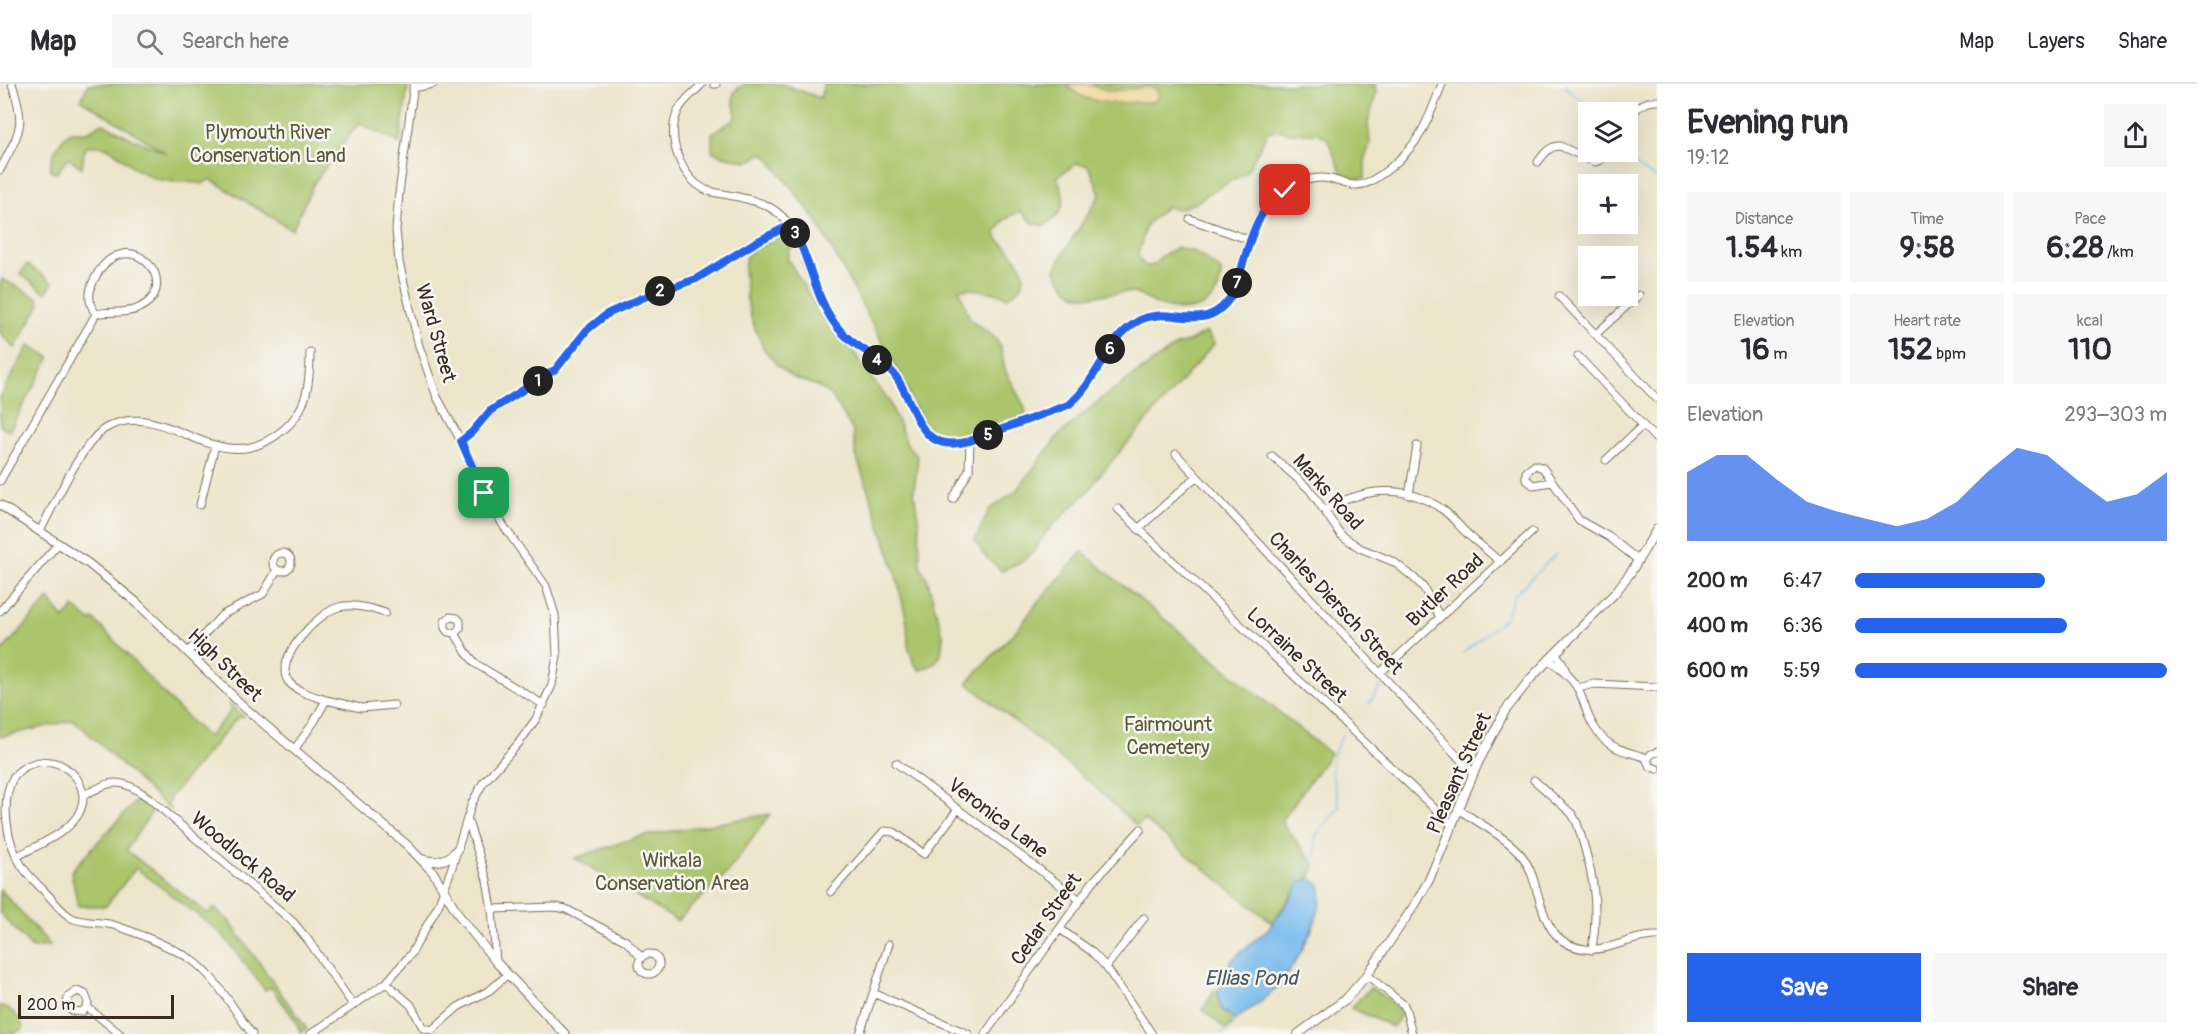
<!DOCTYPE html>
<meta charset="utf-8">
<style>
:root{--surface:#fff;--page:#f7f7f7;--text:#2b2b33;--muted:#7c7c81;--line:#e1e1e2;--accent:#2563eb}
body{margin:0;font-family:Pangolin,sans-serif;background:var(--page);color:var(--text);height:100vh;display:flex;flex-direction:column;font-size:22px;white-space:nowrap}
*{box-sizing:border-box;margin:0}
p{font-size:20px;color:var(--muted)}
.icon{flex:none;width:33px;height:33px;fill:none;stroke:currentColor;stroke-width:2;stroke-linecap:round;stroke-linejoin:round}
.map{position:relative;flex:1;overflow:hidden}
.sheet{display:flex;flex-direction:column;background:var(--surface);width:540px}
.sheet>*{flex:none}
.tools{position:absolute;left:1578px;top:18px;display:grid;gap:12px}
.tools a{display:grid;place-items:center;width:60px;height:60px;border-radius:0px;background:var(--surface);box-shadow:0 6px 24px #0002;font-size:30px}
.scale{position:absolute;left:18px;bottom:15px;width:156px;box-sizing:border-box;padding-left:6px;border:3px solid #3b2a1e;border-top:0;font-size:16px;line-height:21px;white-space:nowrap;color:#3b2a1e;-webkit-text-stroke:4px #f6f6f2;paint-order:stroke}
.pin{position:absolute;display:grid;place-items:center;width:51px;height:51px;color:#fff;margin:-26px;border-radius:12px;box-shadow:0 3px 9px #0006}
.km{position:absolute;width:30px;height:30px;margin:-15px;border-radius:50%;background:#222;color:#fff;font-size:16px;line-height:30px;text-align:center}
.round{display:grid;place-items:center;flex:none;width:63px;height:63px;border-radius:0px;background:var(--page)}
.headline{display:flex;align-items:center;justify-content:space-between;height:102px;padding:0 30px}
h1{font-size:33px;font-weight:700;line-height:45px}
.metrics{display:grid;grid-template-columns:repeat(3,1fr);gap:9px;height:102px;padding:6px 30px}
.metrics div{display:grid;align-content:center;border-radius:0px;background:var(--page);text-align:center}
.metrics b{font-size:30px;font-weight:700}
.metrics small{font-size:16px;font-weight:400}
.metrics p{font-size:16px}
.chart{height:168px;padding:12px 30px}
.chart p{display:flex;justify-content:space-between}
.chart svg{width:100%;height:108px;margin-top:6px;fill:var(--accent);opacity:.7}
.cta{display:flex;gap:12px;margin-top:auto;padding:12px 30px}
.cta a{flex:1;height:69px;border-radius:0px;background:var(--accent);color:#fff;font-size:24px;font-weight:700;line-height:69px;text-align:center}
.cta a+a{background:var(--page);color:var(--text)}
ul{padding:0 30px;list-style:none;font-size:20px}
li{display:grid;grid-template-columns:96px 72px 1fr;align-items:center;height:45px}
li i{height:15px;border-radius:8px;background:var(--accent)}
header{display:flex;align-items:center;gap:36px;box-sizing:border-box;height:84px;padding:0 30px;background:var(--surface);border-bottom:2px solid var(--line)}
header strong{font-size:28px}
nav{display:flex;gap:33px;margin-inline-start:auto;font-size:21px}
.search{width:420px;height:54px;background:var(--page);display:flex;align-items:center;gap:15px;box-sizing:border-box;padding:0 21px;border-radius:0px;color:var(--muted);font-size:22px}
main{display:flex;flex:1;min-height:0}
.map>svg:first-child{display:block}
</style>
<header>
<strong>Map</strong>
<div class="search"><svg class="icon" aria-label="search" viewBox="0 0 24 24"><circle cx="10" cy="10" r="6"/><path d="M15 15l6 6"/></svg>Search here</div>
<nav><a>Map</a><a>Layers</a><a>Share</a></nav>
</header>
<main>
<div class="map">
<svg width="1657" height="950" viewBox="0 0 1657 950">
<rect width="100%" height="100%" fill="#f6f6f2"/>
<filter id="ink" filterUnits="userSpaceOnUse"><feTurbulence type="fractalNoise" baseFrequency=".0167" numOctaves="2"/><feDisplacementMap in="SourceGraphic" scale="12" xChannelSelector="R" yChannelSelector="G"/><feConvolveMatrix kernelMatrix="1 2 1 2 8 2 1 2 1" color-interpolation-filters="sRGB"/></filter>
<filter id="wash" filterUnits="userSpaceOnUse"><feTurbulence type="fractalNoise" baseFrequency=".008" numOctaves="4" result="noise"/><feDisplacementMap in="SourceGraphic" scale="24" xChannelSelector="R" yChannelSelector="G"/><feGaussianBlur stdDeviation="1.35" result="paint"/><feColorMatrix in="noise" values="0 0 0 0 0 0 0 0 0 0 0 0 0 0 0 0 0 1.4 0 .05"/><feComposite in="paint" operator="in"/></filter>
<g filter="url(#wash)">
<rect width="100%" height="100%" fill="#ece5ca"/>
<!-- green -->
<path fill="#aac56b" stroke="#727844" stroke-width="1.5" d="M88,0H408L400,59L359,39L314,99L292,146L210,95L203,100C188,96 172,100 157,95C150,93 142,88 136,85C119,73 110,57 87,63L84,68L82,84L68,74L57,89L51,88C48,77 59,57 68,50C74,45 79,50 86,48C91,47 98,41 103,39L133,55L167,69L81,16Z
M746,0H782L820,14L824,0H1375L1376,10L1368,39L1370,60L1365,74V94L1355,95L1342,90L1327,54L1318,49H1291L1276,46L1268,48L1246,89L1211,108L1197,118L1179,125L1166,123L1146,141L1138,171L1142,179L1146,182L1155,181L1160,173L1177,163L1197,169L1221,187C1221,224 1190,232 1159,221C1150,218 1143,212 1134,209C1115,204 1083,221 1068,205C1063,200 1059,192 1055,186L1062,171L1100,111L1091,87L1087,81L1076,80L1057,93C1067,114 1067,129 1044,142L1033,139L1020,127L1004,136L996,149L998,155C1016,173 1041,195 1007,213C999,208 970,204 959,205L970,235L994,253L1000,262L1005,286L1025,324L1026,331L971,352L952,355L942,354L929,348L923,339L897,285L816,136L766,71L761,70L748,78C734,72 726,76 712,67V49L733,37L736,32C735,15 726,9 746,0Z
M785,151H789L793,159L787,174L829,244L852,265L867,289L888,315L908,362L918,373L914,408L919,439L920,482L927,494L943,551L941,571L934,580L920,586L914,580L908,562L907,538L895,486L856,371L852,345L832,312L817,302L794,294L777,281L763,264L751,234L747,215L744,186L746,173L753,165Z
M27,180L53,199L46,209L20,190Z
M2,195L38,214L40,220L15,264L0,249V201Z
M1206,248L1214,260L1098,393L1091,404L1047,447L1033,468L1024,476L1002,487L984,471L975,456L989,426L1016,407L1058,352L1102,314L1177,261L1189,258Z
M29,261L50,273L9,347L0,342V313Z
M1082,468L1330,670L1281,737L1315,781L1310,794C1298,797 1281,828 1272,839L1144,736L1137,742L1092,700L967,599L1021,541L1034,523Z
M49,515L64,535L74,523L90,537L93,535C132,573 166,617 208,653L230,628L229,620L244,633L237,634L170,713L168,720L171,727L74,636L0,653V569Z
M140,713L154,725L126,766L208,830L214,824L229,837L307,945L301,949L295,936L271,903L265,906L222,850L136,784L106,822H78L71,787Z
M770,730L728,788L677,837L575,774L638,753Z
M0,805L51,862L32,864L0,829Z
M1371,903L1403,928L1393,943L1351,924Z
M1214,907L1218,909L1222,926L1236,935L1227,946L1203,926Z
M0,922C12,924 19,932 23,943C19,950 9,950 0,950Z"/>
<!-- sand -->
<path fill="#eeda9e" stroke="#94825e" stroke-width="1.5" d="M1066,0H1086L1110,7L1151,3L1157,6L1159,13C1154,20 1146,18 1138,18C1114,20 1083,21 1066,0Z"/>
<!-- water -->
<path fill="#78bbee" stroke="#5a7286" stroke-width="1.5" d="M1310,794L1320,801C1327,825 1297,879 1281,898C1272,910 1262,917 1250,925C1243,928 1242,933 1235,935L1222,926L1218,914V907L1226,886L1231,877L1268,845L1291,815L1299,799Z"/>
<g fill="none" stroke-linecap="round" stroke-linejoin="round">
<!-- stream -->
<path stroke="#78bbee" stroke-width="1.5" d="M1567,0L1566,3L1593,28
M1621,68L1643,87L1657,94
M1463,569L1505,534L1514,511L1556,470
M1369,620L1381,602
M1303,799L1298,790L1315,774L1316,751L1340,722C1331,689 1326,683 1342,651
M1221,950L1231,943L1235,933"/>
</g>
</g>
<g filter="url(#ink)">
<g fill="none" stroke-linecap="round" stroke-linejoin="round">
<defs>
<path id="minor" d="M702,0C694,9 683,16 678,27C666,53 680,93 706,106C713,109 721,109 728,111C760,117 778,121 796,150C800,158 802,167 805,175C813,198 821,221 836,241C851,263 879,270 895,290C919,322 914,371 970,357L1068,321C1098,298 1105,253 1140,236C1174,220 1207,254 1233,209C1245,178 1249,135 1275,113C1289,101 1312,91 1330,95C1339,97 1348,102 1357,101C1367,101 1378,93 1386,87C1420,61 1427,39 1442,0
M714,0H716
M413,4L433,0
M1628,37C1635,25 1642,17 1657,17
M1538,78C1544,70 1549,62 1560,62L1595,78L1601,76L1608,68
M0,86C19,48 27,43 12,0
M1190,135L1250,156
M1559,212L1657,315
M1596,250L1639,211
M1578,272L1657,356
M461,357L472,348L491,327L556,285L587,246L607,230L642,214L696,195L756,158L790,141
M1176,370L1473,689
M1272,372L1310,406L1341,451L1360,464L1394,478L1413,493L1423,503L1440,533
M1606,376L1643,341
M0,397L96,230C109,227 124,230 137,225C189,202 125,132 94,196C88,209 88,219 96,230
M1552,398L1533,401L1526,395V388L1535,381L1543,384L1579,436L1609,453L1638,476
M1409,411L1417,362
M953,415L969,386L970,357
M200,421L215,362
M1118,425L1452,741
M1325,426C1363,404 1404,399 1442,425C1453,433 1461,445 1472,454C1481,462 1491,469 1500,478
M1138,445L1196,393
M40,447C54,421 82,358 106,344C167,310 217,402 283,346C308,326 310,298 310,268
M273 478a9 9 0 1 1 18 0a9 9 0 1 1-18 0Z
M0,527L58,460
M455,549L448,548L445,544V537L450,533L457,534L460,537V544L455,549L466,568L476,580L544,621
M188,568L222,531L263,510L277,486
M1555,569L1562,578L1567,590
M1549,575C1559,585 1571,592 1578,605C1582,613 1585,622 1588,631C1602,663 1616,665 1648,674
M1380,589L1532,448
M1578,604L1594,600L1657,603
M326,616L361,624L394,621
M294,666L314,638L326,616C314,612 296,608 288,597C273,575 319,528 339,523C354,519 371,524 385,529
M1657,668L1651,670L1647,677L1650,682L1657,685
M896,679L1080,816
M1534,696L1572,730L1577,739C1592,785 1600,817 1592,866
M83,710C91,709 97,704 105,701C122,695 135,704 149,714L293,838L308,856L353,921
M1458,725C1476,737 1510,756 1522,772C1545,802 1534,858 1585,865C1611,868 1631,851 1657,852
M467,734L487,796L492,825L496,878
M16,773C40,759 84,745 83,712C82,703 78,694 71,688C54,672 29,675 14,692C0,716 6,758 22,782C28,792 38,800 46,809C54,817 62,829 72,834C84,840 100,837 113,841C131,846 176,865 192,876C217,894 233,925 252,950
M831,808L884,747L894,748L924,770L958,725
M492,825L556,823L566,825L626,857L641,873
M1060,845L1091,867L1106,883L1152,950
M639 880a10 10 0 1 1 20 0a10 10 0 1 1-20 0Z
M1106,883L1144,834
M1367,891L1404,921L1406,926L1412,950
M386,899L411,921L423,944L432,946L458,923L490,906L507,891
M873,909L968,950
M87,923L82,928L72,927L67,921L68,913L77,907L85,910L88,918L87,923L120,950
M311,950L386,899L411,870L438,822L452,783L472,719L483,699L518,660L536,635L552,601L557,572L555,531L546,502L503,441L485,409L461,357L437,313L419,262L399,178L396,146L399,109L414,0
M860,950L889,860
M985,950L1092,799L1141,745"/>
<path id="major" d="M0,421L89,480L136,518L245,624L407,761L433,788L460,833L496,878L565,950
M422,775C437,780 449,777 458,764
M1298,950L1346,915L1367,891L1416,819L1429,796L1478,679L1505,627L1531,594L1615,509L1631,488L1657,445"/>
</defs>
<!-- minor casing -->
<use href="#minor" stroke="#796b5a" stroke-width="9"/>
<!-- major casing -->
<use href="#major" stroke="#796b5a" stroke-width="10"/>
<!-- minor -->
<use href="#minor" stroke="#fff" stroke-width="7"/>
<!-- major -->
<use href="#major" stroke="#fff" stroke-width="8"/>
</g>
</g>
<g fill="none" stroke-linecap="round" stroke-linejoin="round" filter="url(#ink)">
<defs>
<path id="route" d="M484,409L461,357L472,348L490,327L556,285L587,246L607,230L642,214L696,195L756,158L790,141C810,171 813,210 835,240C851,263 878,270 894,290C918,321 915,372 970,357L1068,321C1098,299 1105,254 1140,236C1173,220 1207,254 1233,209C1248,173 1250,129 1285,106"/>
</defs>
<!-- route casing -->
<use href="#route" stroke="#fff" stroke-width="12"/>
<!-- route -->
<use href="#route" stroke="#2563eb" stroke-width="8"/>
</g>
<g text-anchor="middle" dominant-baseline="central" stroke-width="5" stroke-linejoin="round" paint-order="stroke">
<!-- park labels -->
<g font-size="20" fill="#5c5835" stroke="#f6f6f2">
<text x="268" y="48">Plymouth River<tspan x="268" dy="23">Conservation Land</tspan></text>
<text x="1168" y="640">Fairmount<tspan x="1168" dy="23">Cemetery</tspan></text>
<text x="672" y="776">Wirkala<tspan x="672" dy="23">Conservation Area</tspan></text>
</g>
<!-- street labels -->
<g font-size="20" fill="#3b2a1e" stroke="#f6f6f2">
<text transform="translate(436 249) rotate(74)">Ward Street</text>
<text transform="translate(1328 408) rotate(48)">Marks Road</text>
<text transform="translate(1445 506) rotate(-43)">Butler Road</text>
<text transform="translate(1336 519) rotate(47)">Charles Diersch Street</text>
<text transform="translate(1297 571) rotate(43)">Lorraine Street</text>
<text transform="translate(225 581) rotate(44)">High Street</text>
<text transform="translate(1459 689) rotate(-66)">Pleasant Street</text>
<text transform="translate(998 734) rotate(37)">Veronica Lane</text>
<text transform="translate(243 773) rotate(40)">Woodlock Road</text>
<text transform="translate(1046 835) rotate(-55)">Cedar Street</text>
</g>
<!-- water labels -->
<g font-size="21" font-style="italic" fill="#4d565c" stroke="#f6f6f2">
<text x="1251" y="894">Ellias Pond</text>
</g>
</g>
</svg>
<div class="tools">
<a><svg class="icon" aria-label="layers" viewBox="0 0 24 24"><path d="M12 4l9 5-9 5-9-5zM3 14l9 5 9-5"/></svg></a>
<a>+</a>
<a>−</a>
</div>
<div class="scale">200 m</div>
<div class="pin" style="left:484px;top:409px;background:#1e9e55"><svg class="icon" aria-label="arrive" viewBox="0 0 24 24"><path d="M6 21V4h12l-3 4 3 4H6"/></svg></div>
<div class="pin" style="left:1285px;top:106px;background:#d93025"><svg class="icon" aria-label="check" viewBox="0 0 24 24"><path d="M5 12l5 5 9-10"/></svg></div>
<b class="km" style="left:538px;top:297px">1</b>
<b class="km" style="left:660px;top:207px">2</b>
<b class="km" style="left:795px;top:149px">3</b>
<b class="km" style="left:877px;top:276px">4</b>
<b class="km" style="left:988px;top:351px">5</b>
<b class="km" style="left:1110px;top:265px">6</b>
<b class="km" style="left:1237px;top:199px">7</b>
</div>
<section class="sheet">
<div class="headline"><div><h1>Evening run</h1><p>19:12</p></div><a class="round"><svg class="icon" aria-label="share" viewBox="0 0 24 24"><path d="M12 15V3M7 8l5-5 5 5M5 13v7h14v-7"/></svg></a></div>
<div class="metrics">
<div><p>Distance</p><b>1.54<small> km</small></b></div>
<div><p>Time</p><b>9:58</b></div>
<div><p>Pace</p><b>6:28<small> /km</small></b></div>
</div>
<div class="metrics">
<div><p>Elevation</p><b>16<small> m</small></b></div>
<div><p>Heart rate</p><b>152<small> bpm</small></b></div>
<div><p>kcal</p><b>110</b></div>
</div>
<div class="chart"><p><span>Elevation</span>293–303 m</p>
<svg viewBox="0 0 160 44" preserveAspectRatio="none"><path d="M0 44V16L10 9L20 9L30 19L40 28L50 32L60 35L70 38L80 35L90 28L100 16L110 6L120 9L130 19L140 28L150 25L160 16V44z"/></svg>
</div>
<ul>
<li><b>200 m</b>6:47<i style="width:61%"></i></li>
<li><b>400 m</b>6:36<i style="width:68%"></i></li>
<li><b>600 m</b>5:59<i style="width:100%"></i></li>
</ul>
<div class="cta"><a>Save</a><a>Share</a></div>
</section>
</main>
